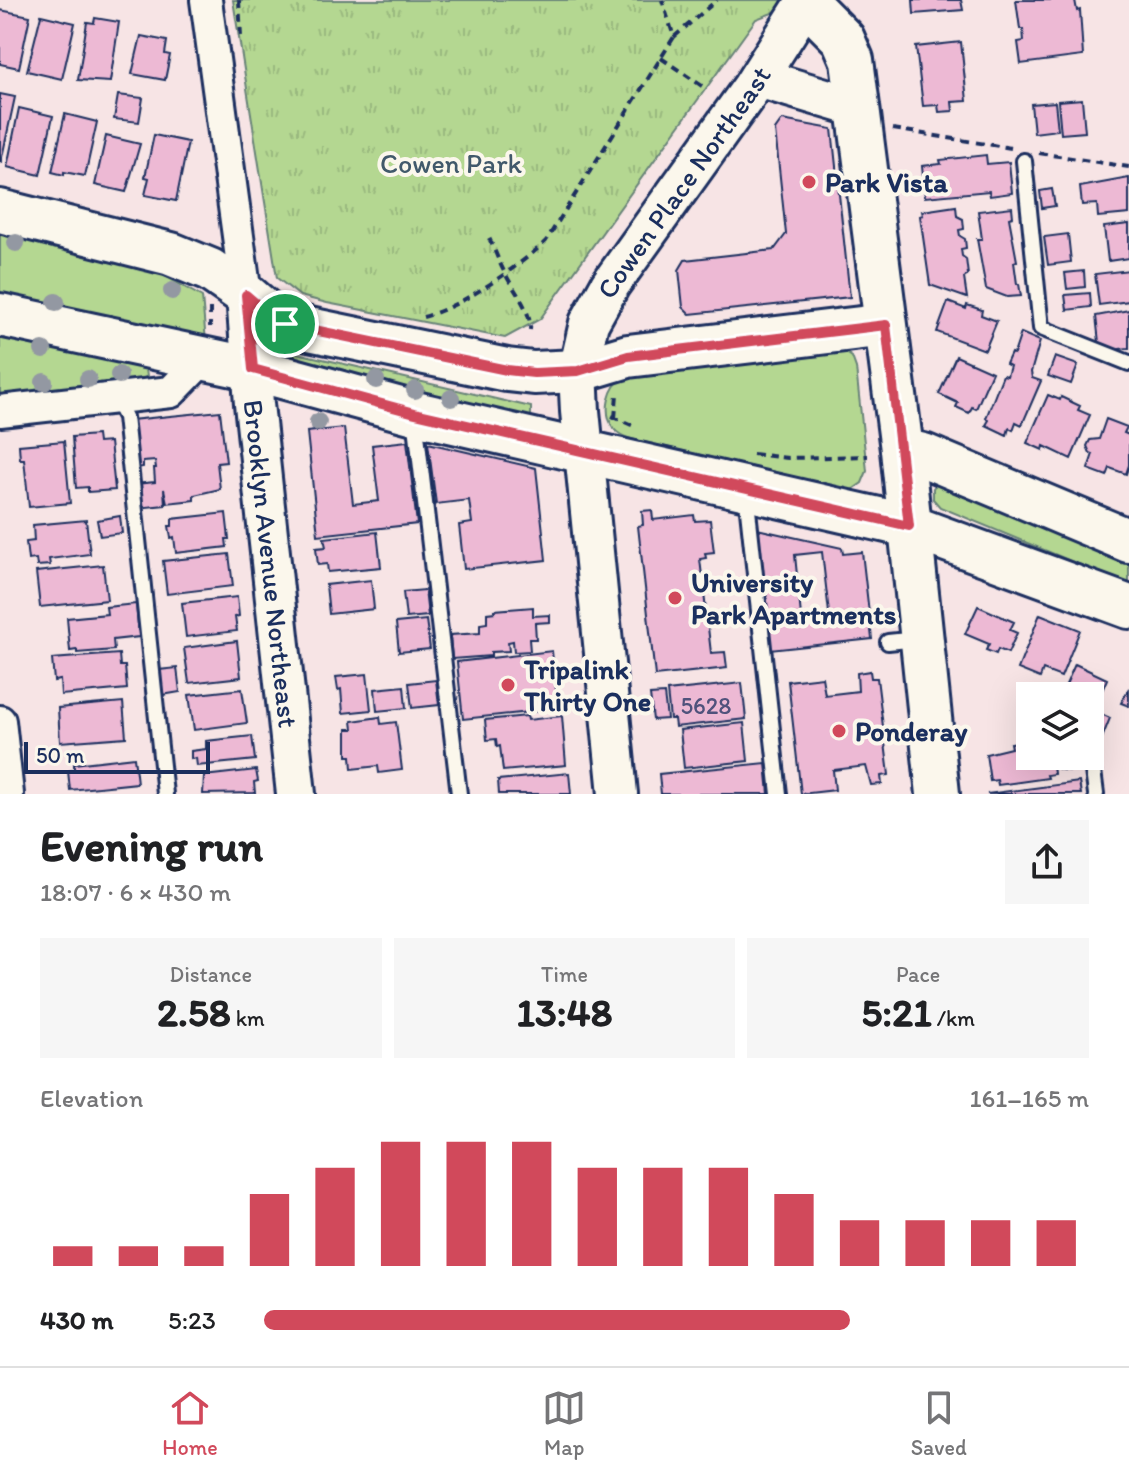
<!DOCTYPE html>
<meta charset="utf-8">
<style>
:root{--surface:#fff;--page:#f6f6f6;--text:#202124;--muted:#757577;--line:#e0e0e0;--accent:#d1495b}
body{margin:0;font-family:Itim,sans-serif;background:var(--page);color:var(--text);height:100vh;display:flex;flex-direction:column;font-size:30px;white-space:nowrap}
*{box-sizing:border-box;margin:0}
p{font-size:26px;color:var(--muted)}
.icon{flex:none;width:44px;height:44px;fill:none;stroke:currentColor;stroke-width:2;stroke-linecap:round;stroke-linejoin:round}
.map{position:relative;height:794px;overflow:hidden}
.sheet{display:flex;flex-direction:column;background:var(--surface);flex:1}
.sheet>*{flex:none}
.buttons{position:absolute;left:1016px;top:682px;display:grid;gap:16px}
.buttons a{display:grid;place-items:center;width:88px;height:88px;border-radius:0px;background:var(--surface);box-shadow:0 8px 32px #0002;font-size:40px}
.scale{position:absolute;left:24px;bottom:20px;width:186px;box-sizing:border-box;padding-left:8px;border:4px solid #1b2f5e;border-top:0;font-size:22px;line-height:28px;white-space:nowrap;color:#1b2f5e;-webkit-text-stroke:6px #fbf7ec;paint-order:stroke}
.pin{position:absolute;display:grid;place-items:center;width:68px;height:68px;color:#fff;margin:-34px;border:4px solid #fff;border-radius:50%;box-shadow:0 2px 8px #0007}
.round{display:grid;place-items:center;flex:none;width:84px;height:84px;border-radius:0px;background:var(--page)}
.overview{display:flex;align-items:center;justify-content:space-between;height:136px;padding:0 40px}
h1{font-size:44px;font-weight:700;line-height:60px}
.figures{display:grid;grid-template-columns:repeat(3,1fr);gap:12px;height:136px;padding:8px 40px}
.figures div{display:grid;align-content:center;border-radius:0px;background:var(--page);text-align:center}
.figures b{font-size:40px;font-weight:700}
.figures small{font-size:22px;font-weight:400}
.figures p{font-size:22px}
.chart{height:224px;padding:16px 40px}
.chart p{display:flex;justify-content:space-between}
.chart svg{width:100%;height:144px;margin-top:8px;stroke:var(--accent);stroke-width:6}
ul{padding:0 40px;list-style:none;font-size:26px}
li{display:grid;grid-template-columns:128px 96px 1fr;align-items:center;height:60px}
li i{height:20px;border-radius:10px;background:var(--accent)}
.tab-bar{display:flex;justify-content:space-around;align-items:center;height:112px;border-top:2px solid var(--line);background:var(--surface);font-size:22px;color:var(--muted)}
.tab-bar a{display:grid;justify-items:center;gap:4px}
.tab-bar .on{color:var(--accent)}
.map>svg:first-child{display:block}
</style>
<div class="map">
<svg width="1129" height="794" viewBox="0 0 1129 794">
<defs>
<pattern id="park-tufts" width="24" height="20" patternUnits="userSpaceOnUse" patternTransform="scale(2)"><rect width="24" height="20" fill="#b4d791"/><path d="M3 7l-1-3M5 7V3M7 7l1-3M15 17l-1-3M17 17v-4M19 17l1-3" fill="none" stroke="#9ab97f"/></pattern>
</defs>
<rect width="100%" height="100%" fill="#f7e4e5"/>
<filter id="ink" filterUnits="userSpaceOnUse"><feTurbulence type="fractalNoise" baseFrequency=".0125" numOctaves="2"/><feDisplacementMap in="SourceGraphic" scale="16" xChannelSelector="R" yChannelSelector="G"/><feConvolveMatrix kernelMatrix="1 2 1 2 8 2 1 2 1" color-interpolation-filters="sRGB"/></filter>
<g filter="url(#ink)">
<!-- grass -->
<path fill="#b4d791" stroke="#688378" stroke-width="2" d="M0,231L126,260L163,275L202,297L206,342L0,295Z
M0,334L142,366L146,369L147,376L141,380L0,395Z
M842,350L852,357L856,368L867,471L862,483L852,490L631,439C625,437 618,434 614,429C602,412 608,387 625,376Z
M288,351L531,407V425L282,357Z
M937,483L1129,552V585L940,507L933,499V488Z"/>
<!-- park -->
<path fill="url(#park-tufts)" stroke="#688378" stroke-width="2" d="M233,0H807L756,19L540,319L505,338L327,303L300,296L277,278Z"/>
<!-- building -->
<path fill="#edb9d4" stroke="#1b2f5e" stroke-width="2" fill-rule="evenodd" d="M913,0H961L963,10L914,14Z
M1016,0H1075L1077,11L1080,10L1083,56L1021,64L1018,42L1024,41L1023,29H1020Z
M0,10L30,16L19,68L0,64Z
M41,15L75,23L62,79L27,71Z
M95,18L119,22L110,82L78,80L87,22L94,23Z
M141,36L167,41L165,54L170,55L165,80L132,74Z
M961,42L967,101L952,102L953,111L939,112L938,105L923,106L916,47Z
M0,94L15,97L1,162H0Z
M118,95L143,98L139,122L114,119Z
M1082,99L1085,132L1061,134L1058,101Z
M1055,102L1058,130L1034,133L1031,104Z
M19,108L53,116L40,175L7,167Z
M65,114L97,122L85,176L64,172V175L52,172Z
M782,120L832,129L850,297L690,314L683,307L679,270L685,260L774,250L786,234L775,130Z
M154,135L188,142L176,201L145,195L149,178L145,177Z
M106,136L140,144L126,192L95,185Z
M986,155L987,164L1009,162L1012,193L990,196L989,191L925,197L922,166L941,164L940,160Z
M1129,178V214L1098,217L1097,204L1082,205L1080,187Z
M1052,189L1055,206L1042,208L1040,191Z
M956,206L957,216L963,219L964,229L959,230L960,236L965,239L966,248L961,249L962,256L966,259L968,275L964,278L967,298L930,285L920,216L923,215L922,211Z
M1012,207L1013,217L1009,218L1017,261L1014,262L1017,284H1019L1021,296L1007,297L986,289L977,239H982L978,211Z
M1129,224V258L1108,261L1104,227Z
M1068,234L1071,262L1048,265L1044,237Z
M1129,270V301L1099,305L1095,274Z
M1084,271L1085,287L1067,289L1065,273Z
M1090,293L1091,307L1067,310L1065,295Z
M948,302L966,309L967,305L982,310L981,315L997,321L985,350L937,332Z
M1129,310V348L1100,351L1096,316Z
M1021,333L1040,341L1031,372L1032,378L1041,381L1022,425L1016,422L1013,430L1009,428L1007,435L986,425L989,420L986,418L1003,375L1007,376L1010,366L1006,364L1011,353L1014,354Z
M956,356L992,372L976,409L972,407L969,413L956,407L958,403L939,394Z
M1055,357L1078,365L1071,384L1048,376Z
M1048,395L1060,400L1061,397L1080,406L1078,410L1090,415L1071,459L1044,446L1043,450L1027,443Z
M220,411L226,462L217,463L220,489L194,495V500L167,503L164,489L165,505L137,508L135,484L155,482L154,468H156L155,461L143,462V467L136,468L131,420Z
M1106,419L1127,427L1124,433L1129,435V465L1126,474L1110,468L1107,476L1088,469L1093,454L1090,453L1087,446L1090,440L1099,439Z
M344,428L353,504L379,501L372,445L407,441L417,524L318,535L307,432Z
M97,435L98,443L110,442L115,490L88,492V487L76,488L72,437Z
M64,441L70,503L29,507L24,459H20L19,445Z
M428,443L536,468L546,560L464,569L459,525L472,523L469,500L436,504Z
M652,510L653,520L694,515L695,521L710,520L714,552L705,553L706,558L700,559L711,653L725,652L727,668L655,676L638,526L643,525L642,511Z
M226,513L229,539H226L227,547L176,553L174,537L171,538L169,526H172V519Z
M120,516L122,533L100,536L97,520Z
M86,520L90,554L49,559L50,565L37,566L36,559L28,560L26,542L34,541L33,525Z
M757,529L842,548L843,554L862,552L872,639L770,650ZM822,552L829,613L801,616L795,555Z
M377,532L381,567L328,572L327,564L318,565L316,548L326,547L324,538Z
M229,554L233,586L167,594L163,561Z
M103,565L107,600L40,607L36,572Z
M371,580L374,609L329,614L326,585Z
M425,590L428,616L406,618L403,592Z
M237,597L239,616L235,617L237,631L186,637L182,603Z
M136,604L139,637L113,640L114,650L77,653V650L70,651L67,618L107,614L106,607Z
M978,606L1014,622L1010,630L1017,633L1008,653L998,649L996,654L986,650L989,644L965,634Z
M533,607V616L550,615V622L535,623L536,639H529L530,651L514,652L513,641L508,642L509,651L491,652V656L452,659L450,635L480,633V624L487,623V613L495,612V610Z
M1040,614L1080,630L1061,677L1043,670L1040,678L1018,669Z
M426,620L430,649L399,652L396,623Z
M237,641L241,677L189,683L184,648Z
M552,651L558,709L463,719L457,662Z
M119,654L120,666H125L127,689L61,695L60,680L54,681L52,659Z
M1075,664L1107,679L1090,718V696H1061Z
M177,668L180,692L162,695L159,670Z
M870,671L871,678H877L889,775L881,776L882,784L871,785L866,766L833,770L835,790L801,794L788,681L822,677L825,695L858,691L857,673Z
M367,674L371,710L343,713L341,689L338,690L336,677Z
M436,680L439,705L412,708L409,683Z
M742,683L746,719L675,727L674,719H670L667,691Z
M404,686L406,708L377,711L375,689Z
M1129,688V706L1121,703Z
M242,689L247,723L194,730L189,695Z
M664,694L667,719L653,720L650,695Z
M123,702L126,737L60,742L58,708Z
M1097,712L1110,718L1100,743L1090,738V731Z
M527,716L528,720L562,716L566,765L503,771L500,746L497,747L496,739L487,740L485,720Z
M380,717L381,724L396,722L402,770L379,773L378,766L352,769L351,756H347V729H353L352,721Z
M744,723L748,761L684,768L680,730Z
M252,736L255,760L197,766L196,758L191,759V751L206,749V741Z
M1028,741L1030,756H1052L1054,774L1047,775L1048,778L998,785L997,780L990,781L986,754L1011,748L1010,743Z
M134,757L137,783L70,790L68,771L74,770V764Z
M766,763L769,794H661L659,774Z
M256,770L258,781L254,782L255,793L203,794L204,776Z
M569,773L571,794H499L498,780Z
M1079,782L1081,794H987Z"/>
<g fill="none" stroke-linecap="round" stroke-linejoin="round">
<defs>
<path id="service" d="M1024,161L1041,328L1129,363
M116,400L125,417L165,794
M415,417L459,794
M746,492L779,794
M888,642L917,639
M1063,761L1092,763L1096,794"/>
<path id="minor" d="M206,0L246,295
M0,411L171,392L202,360
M0,721L8,794"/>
<g id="tertiary">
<path d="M758,78L859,108"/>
<path id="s1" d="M246,295L254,404L296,794"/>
<path id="s2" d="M618,794L580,411L578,371L589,323L610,285L752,87L806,2"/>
</g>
<path id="secondary" d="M807,0L806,2L843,39L852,60L902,450L938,794
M0,211L171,254L210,270L246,295L274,319L285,324L507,370L534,373L578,371L628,356L886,325
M0,315L253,369L415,413L909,526L1129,607
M902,450L923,455L1129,541"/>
</defs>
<!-- service casing -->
<use href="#service" stroke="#1b2f5e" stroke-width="20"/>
<!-- minor casing -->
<use href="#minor" stroke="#1b2f5e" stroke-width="36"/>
<!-- tertiary casing -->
<use href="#tertiary" stroke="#1b2f5e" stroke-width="44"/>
<!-- secondary casing -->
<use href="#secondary" stroke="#1b2f5e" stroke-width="48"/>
<!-- path -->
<path stroke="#1b2f5e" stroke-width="4" stroke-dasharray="8 6" stroke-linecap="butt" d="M239,0L241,37
M674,37L717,0
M661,58L702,86
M893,129L1011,148
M1039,153L1129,167
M489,238C495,250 499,263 506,275C514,291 532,311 530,330
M210,308V327
M423,317C459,308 519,267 546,241L674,37L662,0
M612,416L636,427
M615,418L617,394
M753,454L788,458L868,456"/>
<!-- service -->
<use href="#service" stroke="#fbf7ec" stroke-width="14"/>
<!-- minor -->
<use href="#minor" stroke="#fbf7ec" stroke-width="30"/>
<!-- tertiary -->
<use href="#tertiary" stroke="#fbf7ec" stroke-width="38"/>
<!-- secondary -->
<use href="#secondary" stroke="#fbf7ec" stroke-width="42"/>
</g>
<!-- trees -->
<g fill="#9398a2">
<circle cx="16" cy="243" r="9"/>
<circle cx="172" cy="291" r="9"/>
<circle cx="56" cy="302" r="9"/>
<circle cx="43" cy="350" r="9"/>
<circle cx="119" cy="375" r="9"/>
<circle cx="88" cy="379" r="9"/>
<circle cx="376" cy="380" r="9"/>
<circle cx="44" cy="382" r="9"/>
<circle cx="415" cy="390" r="9"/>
<circle cx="451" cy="398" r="9"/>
<circle cx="318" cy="422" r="9"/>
</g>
</g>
<g fill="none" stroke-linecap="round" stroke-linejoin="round" filter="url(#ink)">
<defs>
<path id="route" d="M246,295L274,319L285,324L507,370L534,373L578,371L628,356L886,325L909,526L415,413L253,369Z"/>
</defs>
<!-- route casing -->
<use href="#route" stroke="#fff" stroke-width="16"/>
<!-- route -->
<use href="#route" stroke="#d1495b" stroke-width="10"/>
</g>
<!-- markers -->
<g fill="#d1495b" stroke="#fbf7ec" stroke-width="3">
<circle cx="809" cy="182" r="8"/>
<circle cx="675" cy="598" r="8"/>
<circle cx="508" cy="685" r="8"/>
<circle cx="839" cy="731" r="8"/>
</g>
<g text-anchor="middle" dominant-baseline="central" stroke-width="8" stroke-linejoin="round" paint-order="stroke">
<!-- number labels -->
<g font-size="24" fill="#50527c">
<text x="706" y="705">5628</text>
</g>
<!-- park labels -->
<g font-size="28" fill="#41596b" stroke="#fbf7ec">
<text x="451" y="163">Cowen Park</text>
</g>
<!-- poi labels -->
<g font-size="28" font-weight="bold" fill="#1b2f5e" stroke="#fbf7ec" text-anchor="start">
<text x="825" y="182">Park Vista</text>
<text x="691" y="582">University<tspan x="691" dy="32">Park Apartments</tspan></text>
<text x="524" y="669">Tripalink<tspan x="524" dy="32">Thirty One</tspan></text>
<text x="855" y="731">Ponderay</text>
</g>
<!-- street labels -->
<g font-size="28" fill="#1b2f5e" stroke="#fbf7ec">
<text stroke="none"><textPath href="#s2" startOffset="644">Cowen Place Northeast</textPath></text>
<text stroke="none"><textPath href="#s1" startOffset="270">Brooklyn Avenue Northeast</textPath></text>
</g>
</g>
</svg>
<div class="buttons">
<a><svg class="icon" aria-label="layers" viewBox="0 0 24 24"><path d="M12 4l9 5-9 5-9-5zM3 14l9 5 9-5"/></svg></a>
</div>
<div class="scale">50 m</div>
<div class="pin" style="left:285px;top:324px;background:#1e9e55"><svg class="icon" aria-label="arrive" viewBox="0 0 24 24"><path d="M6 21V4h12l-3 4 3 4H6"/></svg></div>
</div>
<section class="sheet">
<div class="overview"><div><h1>Evening run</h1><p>18:07 · 6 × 430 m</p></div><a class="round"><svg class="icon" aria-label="share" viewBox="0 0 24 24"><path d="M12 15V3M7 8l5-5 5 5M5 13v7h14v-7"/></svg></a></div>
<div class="figures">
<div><p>Distance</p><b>2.58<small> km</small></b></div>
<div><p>Time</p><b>13:48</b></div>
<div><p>Pace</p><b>5:21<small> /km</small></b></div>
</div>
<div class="chart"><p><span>Elevation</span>161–165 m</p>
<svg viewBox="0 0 160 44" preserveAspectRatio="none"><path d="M5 44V38M15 44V38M25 44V38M35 44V22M45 44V14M55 44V6M65 44V6M75 44V6M85 44V14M95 44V14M105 44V14M115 44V22M125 44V30M135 44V30M145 44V30M155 44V30"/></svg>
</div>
<ul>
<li><b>430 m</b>5:23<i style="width:71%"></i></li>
</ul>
</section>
<nav class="tab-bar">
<a class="on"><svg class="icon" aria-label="home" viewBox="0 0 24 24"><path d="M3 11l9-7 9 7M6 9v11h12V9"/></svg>Home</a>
<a><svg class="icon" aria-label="map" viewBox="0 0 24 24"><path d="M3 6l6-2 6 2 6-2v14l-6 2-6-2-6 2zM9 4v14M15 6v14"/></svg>Map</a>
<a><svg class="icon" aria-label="saved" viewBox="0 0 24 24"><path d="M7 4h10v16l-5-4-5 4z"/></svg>Saved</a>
</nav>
